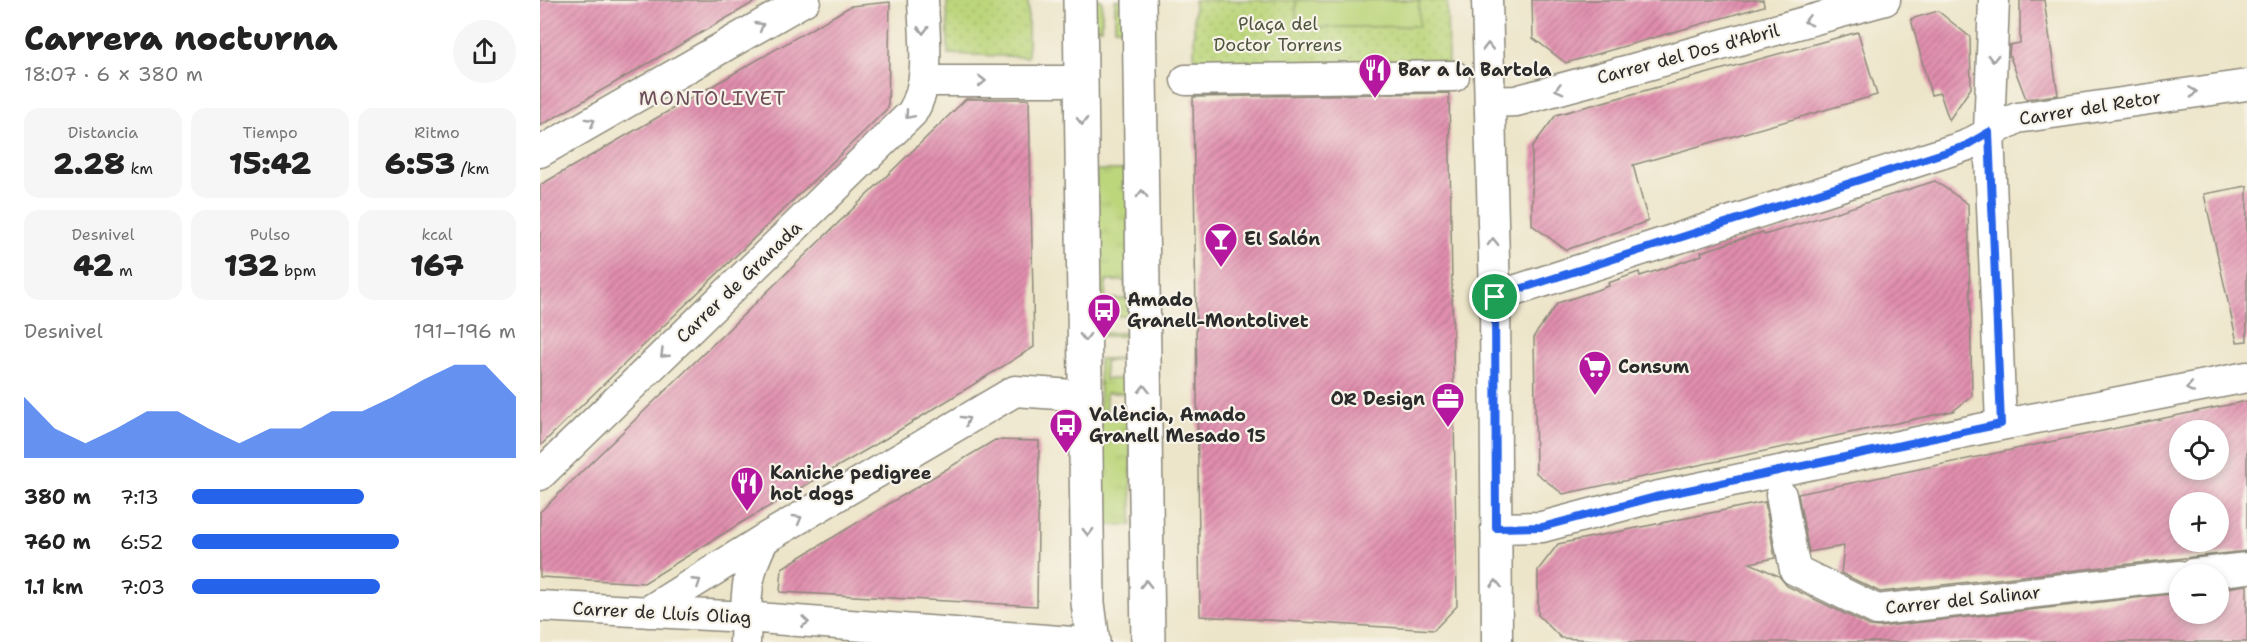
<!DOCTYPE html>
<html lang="es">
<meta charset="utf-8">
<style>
:root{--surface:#fff;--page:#f6f6f6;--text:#222;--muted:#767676;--accent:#2563eb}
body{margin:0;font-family:"Shantell Sans",sans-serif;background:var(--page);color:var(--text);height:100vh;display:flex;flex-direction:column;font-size:22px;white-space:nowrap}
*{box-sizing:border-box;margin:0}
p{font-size:20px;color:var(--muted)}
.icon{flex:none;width:33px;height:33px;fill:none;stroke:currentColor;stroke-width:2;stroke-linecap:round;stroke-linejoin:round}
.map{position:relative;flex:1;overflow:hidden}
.details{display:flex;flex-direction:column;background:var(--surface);width:540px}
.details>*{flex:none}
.fabs{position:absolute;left:1629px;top:420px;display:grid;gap:12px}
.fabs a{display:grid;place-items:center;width:60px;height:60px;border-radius:50%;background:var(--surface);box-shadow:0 3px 9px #0003;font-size:30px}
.pin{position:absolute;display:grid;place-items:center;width:51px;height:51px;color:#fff;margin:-26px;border:3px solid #fff;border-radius:50%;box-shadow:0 2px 6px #0007}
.round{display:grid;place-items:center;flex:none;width:63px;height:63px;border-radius:32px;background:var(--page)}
.summary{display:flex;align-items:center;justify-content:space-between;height:102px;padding:0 24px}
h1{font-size:33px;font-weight:800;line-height:45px}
.figures{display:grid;grid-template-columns:repeat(3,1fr);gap:9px;height:102px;padding:6px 24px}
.figures div{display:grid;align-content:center;border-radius:15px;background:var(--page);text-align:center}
.figures b{font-size:30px;font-weight:800}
.figures small{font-size:16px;font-weight:400}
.figures p{font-size:16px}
.chart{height:168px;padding:12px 24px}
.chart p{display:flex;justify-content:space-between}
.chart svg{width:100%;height:108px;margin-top:6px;fill:var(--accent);opacity:.7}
ul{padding:0 24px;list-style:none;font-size:20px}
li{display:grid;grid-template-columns:96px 72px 1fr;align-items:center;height:45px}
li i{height:15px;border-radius:8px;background:var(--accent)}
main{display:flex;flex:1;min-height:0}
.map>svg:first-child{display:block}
</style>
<main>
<section class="details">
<div class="summary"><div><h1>Carrera nocturna</h1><p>18:07 · 6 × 380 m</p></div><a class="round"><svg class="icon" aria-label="share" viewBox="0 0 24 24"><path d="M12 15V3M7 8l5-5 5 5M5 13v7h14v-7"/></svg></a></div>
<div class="figures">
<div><p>Distancia</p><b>2.28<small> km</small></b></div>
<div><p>Tiempo</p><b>15:42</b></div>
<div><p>Ritmo</p><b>6:53<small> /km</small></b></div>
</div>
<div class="figures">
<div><p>Desnivel</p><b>42<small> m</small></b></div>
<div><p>Pulso</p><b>132<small> bpm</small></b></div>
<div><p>kcal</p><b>167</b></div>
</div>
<div class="chart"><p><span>Desnivel</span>191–196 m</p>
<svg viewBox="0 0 160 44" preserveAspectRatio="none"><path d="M0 44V19L10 32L20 38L30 32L40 25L50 25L60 32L70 38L80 32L90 32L100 25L110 25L120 19L130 12L140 6L150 6L160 19V44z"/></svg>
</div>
<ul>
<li><b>380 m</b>7:13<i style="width:53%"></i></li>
<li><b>760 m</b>6:52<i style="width:64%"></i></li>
<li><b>1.1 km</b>7:03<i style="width:58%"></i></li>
</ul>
</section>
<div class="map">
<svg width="1707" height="642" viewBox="0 0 1707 642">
<defs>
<pattern id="grass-tufts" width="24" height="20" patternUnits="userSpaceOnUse" patternTransform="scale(1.5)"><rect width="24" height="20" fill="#bcd67c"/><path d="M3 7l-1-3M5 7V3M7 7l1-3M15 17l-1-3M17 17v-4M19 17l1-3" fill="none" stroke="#a2b86b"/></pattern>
<pattern id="park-dots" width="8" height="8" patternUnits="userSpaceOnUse" patternTransform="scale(1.5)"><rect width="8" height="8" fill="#bcd67c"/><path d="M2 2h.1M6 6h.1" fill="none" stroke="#a2b86b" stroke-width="1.8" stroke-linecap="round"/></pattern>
<pattern id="building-hatch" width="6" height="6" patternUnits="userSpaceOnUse" patternTransform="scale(1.5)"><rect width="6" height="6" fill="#e18eae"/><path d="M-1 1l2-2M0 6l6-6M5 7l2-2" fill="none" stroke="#b7748e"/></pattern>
</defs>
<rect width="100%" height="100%" fill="#f7f3e8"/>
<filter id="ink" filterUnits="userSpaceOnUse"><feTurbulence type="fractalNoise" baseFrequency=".0167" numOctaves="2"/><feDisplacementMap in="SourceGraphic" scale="12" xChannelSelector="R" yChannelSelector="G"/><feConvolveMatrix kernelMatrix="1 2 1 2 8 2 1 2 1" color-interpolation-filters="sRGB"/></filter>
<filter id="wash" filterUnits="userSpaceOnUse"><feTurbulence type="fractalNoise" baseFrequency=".008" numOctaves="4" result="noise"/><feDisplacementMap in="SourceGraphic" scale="24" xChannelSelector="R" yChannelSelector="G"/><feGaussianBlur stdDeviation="1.35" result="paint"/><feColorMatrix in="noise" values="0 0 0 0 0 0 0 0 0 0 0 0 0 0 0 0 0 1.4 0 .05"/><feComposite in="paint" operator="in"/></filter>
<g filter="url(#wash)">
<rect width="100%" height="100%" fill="#ede5c9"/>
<!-- grass -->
<path fill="url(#grass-tufts)" stroke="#748054" stroke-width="1.5" fill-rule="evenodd" d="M553,0H562V28H554Z
M575,0H586V29L575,28Z
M556,170H589L590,336H559ZM566,281H585L586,299H565ZM565,315L586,316V333H565Z
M589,358L592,525H562L559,359ZM585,360V379H565V361ZM586,393L587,411H566V393Z"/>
<!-- park -->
<path fill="url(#park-dots)" stroke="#748054" stroke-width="1.5" d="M407,0H488V57L408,54Z
M654,0H907L908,67L654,70Z"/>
<!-- pitch -->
<path fill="#bcd67c" stroke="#748054" stroke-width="1.5" d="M756,0H879V26L756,28Z"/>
<g id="blocks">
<!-- building -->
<path fill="url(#building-hatch)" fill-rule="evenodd" d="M0,0H218L0,126Z
M992,0H1223L1224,6L1026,63L993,38Z
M1480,0H1504L1518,95L1486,99L1469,54L1470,45L1480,43Z
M350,2L348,108L0,446V185L311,6Z
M1398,11L1430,37L1431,88L1409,120L1400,93L1391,95L1371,19Z
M1318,32L1337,95L1093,165L1108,221L1026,250L992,225V147L1016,115Z
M909,93L917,606L894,630L660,616L653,97Z
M426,99H489L494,347L345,439L199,524L104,583L0,577V512Z
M1395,181L1428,204L1432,396L1413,411L1023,494L996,473L994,336L1018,303L1069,286L1068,283L1099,272L1100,276L1131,266L1162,255L1161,252L1223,232L1224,235Z
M1707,186V341L1697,342L1664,194Z
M1707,401V551L1340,592L1301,573L1304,546L1269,552L1258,494ZM1640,430H1678V470H1640ZM1640,502H1678V542H1640Z
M455,440L499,441L497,606L240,592L242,568Z
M1225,502L1235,558L1210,563L1239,576L1247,586L1330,626L1339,627L1640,593V614H1678V589L1707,585V642H1088L1021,638L998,615V570L1018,544Z"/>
</g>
</g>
<g filter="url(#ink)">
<use href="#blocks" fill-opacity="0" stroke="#8c887a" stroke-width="1.5"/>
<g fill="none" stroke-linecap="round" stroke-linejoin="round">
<defs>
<path id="minor" d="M947,0L955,297L957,642
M1454,0L1449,132L1461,424
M646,80L914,76
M384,81H542
M950,102L976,101L1345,0
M0,152L265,0
M955,297L1425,146L1477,118L1707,85
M0,475L372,113C392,81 384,37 383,0
M1241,495L1255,570L1337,610L1640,576
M956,528L1002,527L1115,497L1440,429L1707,377
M1653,574L1707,568
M0,606L206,617L532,642
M107,612L224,539
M205,642C207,601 203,577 224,539L475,391L547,396"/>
<path id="major" d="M540,0L548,603L553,642
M599,0L608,642"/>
</defs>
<!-- minor casing -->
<use href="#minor" stroke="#8c887a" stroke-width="33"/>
<!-- major casing -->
<use href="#major" stroke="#8c887a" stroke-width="36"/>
<!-- minor -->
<use href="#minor" stroke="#fff" stroke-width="30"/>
<!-- major -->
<use href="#major" stroke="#fff" stroke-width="33"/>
</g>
<!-- one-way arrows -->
<defs><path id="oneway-chevron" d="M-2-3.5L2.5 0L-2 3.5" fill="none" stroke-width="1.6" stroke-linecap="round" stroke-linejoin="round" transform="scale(1.5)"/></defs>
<g stroke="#a0a0a0">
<use href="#oneway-chevron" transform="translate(1268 21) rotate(165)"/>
<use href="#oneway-chevron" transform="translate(220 26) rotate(-30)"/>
<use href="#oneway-chevron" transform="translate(383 30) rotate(89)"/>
<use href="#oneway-chevron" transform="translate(948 47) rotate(-91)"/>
<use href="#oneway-chevron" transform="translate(1453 58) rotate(91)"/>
<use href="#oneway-chevron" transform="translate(442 81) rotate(-1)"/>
<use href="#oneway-chevron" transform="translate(1019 89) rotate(165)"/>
<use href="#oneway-chevron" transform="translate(1653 92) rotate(-8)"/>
<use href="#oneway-chevron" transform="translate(369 115) rotate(131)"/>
<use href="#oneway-chevron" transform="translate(542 121) rotate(89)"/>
<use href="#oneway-chevron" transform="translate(51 122) rotate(-30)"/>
<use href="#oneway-chevron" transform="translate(602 194) rotate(-91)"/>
<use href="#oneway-chevron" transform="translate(953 242) rotate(-91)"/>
<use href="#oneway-chevron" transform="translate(545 337) rotate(89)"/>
<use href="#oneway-chevron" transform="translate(124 354) rotate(136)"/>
<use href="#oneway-chevron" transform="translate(1650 388) rotate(169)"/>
<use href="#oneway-chevron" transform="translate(604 389) rotate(-90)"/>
<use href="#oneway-chevron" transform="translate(426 420) rotate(-30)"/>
<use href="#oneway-chevron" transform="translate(258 519) rotate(-30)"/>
<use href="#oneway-chevron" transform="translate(548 532) rotate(90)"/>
<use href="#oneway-chevron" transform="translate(157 582) rotate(-33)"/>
<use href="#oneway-chevron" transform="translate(606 584) rotate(-90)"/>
<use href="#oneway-chevron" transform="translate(956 584) rotate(-91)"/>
<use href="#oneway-chevron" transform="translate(265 622) rotate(5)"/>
</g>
</g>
<g fill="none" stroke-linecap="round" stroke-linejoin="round" filter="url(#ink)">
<defs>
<path id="route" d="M1449,132L1461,424L1115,497L1002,527L956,528L955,297L1425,146Z"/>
</defs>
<!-- route casing -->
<use href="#route" stroke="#fff" stroke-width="12"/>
<!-- route -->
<use href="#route" stroke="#2563eb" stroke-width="8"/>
</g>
<!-- icons -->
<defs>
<symbol id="restaurant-pin" viewBox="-11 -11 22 30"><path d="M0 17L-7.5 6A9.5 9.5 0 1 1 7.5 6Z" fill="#b5179e" stroke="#f7f3e8"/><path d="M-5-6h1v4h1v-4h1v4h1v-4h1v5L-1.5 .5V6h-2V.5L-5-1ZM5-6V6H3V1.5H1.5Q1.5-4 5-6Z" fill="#fff"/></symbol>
<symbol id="bar-pin" viewBox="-11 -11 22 30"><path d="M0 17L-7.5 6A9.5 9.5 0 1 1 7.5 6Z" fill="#b5179e" stroke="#f7f3e8"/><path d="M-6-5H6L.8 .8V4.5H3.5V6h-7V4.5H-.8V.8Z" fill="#fff"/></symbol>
<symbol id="bus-pin" viewBox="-11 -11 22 30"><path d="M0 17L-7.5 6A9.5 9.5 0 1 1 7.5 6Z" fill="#b5179e" stroke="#f7f3e8"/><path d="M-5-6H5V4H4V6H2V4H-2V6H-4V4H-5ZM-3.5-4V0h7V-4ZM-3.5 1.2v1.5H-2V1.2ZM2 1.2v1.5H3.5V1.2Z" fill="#fff"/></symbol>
<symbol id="supermarket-pin" viewBox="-11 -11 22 30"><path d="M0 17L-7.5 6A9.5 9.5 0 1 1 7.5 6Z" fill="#b5179e" stroke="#f7f3e8"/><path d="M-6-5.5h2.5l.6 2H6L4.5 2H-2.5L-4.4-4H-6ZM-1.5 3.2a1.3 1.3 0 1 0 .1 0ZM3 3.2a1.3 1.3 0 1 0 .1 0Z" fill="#fff"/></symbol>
<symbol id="office-pin" viewBox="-11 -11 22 30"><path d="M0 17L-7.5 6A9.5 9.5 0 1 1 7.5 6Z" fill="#b5179e" stroke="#f7f3e8"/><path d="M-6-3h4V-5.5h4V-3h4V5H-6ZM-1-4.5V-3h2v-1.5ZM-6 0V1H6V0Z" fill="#fff"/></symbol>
</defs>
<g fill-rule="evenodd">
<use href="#restaurant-pin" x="816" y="51" width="38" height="52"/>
<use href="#bar-pin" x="662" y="220" width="38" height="52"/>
<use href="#bus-pin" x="545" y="291" width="38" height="52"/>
<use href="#supermarket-pin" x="1036" y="348" width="38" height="52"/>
<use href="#office-pin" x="889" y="380" width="38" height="52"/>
<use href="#bus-pin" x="507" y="406" width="38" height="52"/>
<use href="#restaurant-pin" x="188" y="464" width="38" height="52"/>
</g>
<g text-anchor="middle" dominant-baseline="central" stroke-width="4.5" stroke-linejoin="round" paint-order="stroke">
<!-- park labels -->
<g font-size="18" fill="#4f563f" stroke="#f7f3e8">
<text x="738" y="24">Plaça del<tspan x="738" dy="21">Doctor Torrens</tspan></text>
</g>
<!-- street labels -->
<g font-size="18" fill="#2b2b2b" stroke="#f7f3e8">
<text transform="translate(1148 54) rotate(-15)">Carrer del Dos d'Abril</text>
<text transform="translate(1550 108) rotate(-9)">Carrer del Retor</text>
<text transform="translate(199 282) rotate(-44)">Carrer de Granada</text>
<text transform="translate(1423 600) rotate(-6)">Carrer del Salinar</text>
<text transform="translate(122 613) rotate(3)">Carrer de Lluís Oliag</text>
</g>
<!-- poi labels -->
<g font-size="18" font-weight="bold" fill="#2b2b2b" stroke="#f7f3e8" text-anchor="start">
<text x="858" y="70">Bar a la Bartola</text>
<text x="704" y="239">El Salón</text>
<text x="587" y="300">Amado<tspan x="587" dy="21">Granell-Montolivet</tspan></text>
<text x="1078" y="367">Consum</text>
<text x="885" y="399" text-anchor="end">OR Design</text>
<text x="549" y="415">València, Amado<tspan x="549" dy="21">Granell Mesado 15</tspan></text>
<text x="230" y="473">Kaniche pedigree<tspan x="230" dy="21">hot dogs</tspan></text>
</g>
<!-- neighbourhood labels -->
<g font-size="20" letter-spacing="1.5" fill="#6b4e59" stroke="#f7f3e8">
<text x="173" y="98">MONTOLIVET</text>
</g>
</g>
</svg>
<div class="fabs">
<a><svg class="icon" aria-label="locate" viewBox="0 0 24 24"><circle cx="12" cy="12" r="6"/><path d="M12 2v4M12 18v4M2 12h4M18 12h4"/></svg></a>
<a>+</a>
<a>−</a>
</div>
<div class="pin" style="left:955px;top:297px;background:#1e9e55"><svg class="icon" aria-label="arrive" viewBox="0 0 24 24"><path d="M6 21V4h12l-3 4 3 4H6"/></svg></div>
</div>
</main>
